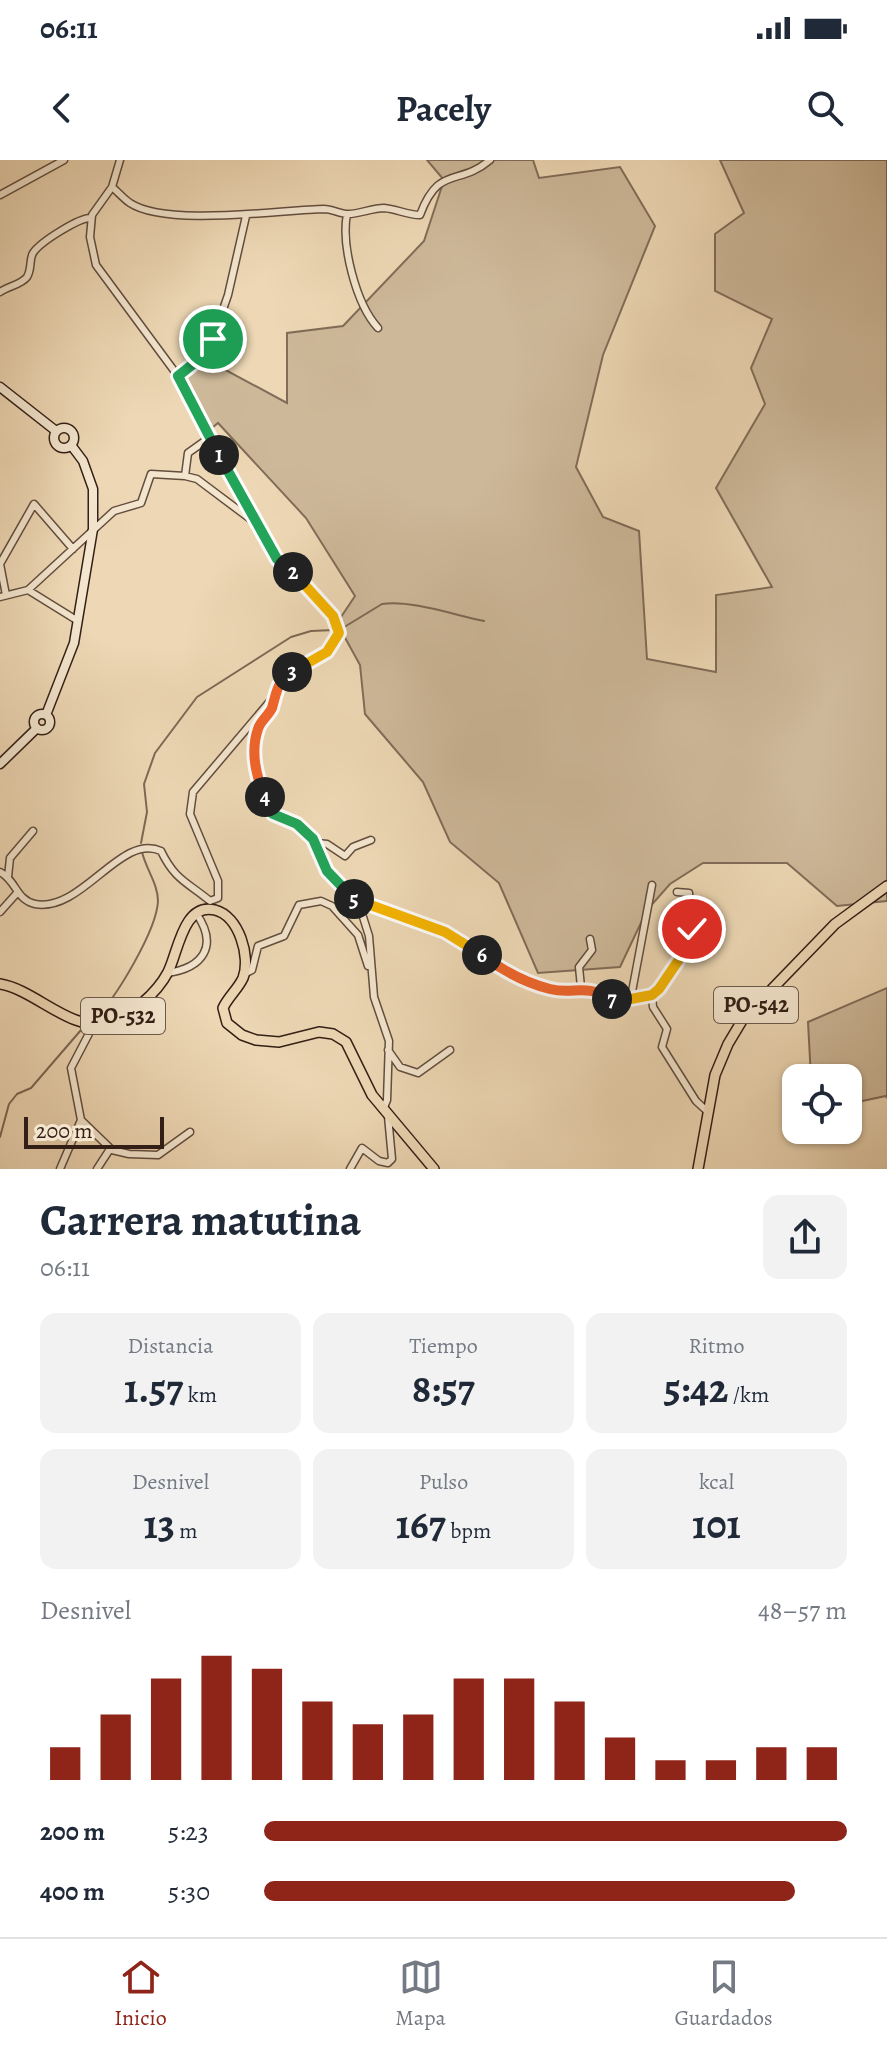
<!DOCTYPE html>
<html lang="es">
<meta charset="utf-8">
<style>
:root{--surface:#fff;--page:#f2f2f3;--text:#1f2937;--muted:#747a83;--line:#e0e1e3;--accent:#8f2418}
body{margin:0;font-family:Alegreya,serif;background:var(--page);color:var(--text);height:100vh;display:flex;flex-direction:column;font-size:30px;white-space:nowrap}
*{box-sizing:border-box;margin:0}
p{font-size:26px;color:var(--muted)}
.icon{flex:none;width:44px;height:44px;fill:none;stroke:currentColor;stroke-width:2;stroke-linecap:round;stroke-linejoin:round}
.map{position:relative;height:1009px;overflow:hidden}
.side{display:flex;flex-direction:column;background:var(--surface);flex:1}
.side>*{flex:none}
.tools{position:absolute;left:782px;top:904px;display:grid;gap:16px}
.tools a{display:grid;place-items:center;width:80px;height:80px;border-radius:16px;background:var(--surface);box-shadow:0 2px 6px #0004;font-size:40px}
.scale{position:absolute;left:24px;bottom:20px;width:140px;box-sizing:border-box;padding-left:8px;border:4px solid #331f16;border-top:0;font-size:22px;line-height:28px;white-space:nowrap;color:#331f16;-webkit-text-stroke:6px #f3e5ce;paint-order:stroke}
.pin{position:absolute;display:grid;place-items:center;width:68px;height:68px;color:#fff;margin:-34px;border:4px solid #fff;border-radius:50%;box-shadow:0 2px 8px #0007}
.km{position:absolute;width:40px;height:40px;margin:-20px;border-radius:50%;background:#222;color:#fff;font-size:22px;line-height:40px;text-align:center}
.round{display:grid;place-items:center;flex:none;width:84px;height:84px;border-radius:16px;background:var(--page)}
.overview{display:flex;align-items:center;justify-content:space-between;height:136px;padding:0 40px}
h1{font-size:44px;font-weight:700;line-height:60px}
.figures{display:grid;grid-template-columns:repeat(3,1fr);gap:12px;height:136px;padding:8px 40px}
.figures div{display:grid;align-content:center;border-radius:16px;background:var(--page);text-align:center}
.figures b{font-size:40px;font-weight:700}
.figures small{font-size:22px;font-weight:400}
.figures p{font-size:22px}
.chart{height:224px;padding:16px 40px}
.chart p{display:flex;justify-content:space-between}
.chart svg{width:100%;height:144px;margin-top:8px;stroke:var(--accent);stroke-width:6}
ul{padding:0 40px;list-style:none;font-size:26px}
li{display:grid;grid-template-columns:128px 96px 1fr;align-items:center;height:60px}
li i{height:20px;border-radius:10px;background:var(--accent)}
.status{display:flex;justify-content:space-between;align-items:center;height:56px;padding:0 40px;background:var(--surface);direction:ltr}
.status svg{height:22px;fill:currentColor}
header{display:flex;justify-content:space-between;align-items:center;height:104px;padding:0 40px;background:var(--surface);font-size:36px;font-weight:700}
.dock{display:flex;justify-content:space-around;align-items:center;height:112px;border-top:2px solid var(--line);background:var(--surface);font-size:22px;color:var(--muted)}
.dock a{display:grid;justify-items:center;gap:4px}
.dock .active{color:var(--accent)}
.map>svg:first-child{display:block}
</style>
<div class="status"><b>06:11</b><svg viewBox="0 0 49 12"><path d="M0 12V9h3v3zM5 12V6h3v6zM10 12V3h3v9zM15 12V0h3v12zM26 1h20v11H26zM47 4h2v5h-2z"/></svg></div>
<header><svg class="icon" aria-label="back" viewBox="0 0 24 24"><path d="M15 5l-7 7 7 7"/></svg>Pacely<svg class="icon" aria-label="search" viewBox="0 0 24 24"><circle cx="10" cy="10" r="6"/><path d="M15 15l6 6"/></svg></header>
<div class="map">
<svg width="887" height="1009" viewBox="0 0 887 1009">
<rect width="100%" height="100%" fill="#edd7b4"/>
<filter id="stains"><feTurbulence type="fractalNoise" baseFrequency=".0025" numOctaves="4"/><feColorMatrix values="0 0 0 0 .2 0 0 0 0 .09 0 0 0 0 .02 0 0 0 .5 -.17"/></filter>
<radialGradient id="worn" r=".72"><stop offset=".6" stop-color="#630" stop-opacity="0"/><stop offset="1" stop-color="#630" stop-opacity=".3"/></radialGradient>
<!-- green -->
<path fill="#cdb899" stroke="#806c58" stroke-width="2" d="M427,0H533L539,18L620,7L655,66L603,195L576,307L603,357L639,371L647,499L716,512V435L772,427L716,328L765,244L751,208L772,159L715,131V74L744,53L720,0H887V741L837,746L787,703H703L670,724L647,750L620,807L538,813L499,723L450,682L423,622L365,554L360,505L337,463L355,436L306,358L218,263L206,273L178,216L196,194L287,243V173L343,166L424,81L444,20Z
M887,828V938L886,936L848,944V918H811L808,862Z"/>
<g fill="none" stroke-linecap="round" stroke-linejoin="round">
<!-- stream -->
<path stroke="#7d6854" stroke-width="2" d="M341,469L382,444C412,440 454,455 484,461
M141,683L147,652L144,624L155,593L197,537L291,477L311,471L334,470
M95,858C116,839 157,769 158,741C158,724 146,709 142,692
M0,977L9,944L17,934L31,928L81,870"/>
<defs>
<path id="street" d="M112,27C118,32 124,39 130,43C166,67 280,50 324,49C332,49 340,54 348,54C360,54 372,48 384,48C397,49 407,55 420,55C439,4 458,27 490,0
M0,35L64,0
M347,54C341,85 356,144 378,168
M0,132C8,126 21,125 27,117C32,109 29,100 33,93C40,82 80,57 91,58
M178,216L210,187L228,135L246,56
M185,316L197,319L257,364
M28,430L78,461
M6,435L0,404L34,344L73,389
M0,437L28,430L114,351L141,343L151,314L185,316L188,293L209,278
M271,540L273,545L258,568L255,585L256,615L269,648L273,654L297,664L313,679L327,711L354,740L445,772L499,808L554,830L581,827L620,841L652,835L653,847L667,869L662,887L696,941L708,952
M317,683L327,684L345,696L353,687L371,680
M0,712C16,720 16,740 35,744C82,753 121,672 161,691C175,720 187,722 210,741L218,738V721L190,654L193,632L271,540L287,514L327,492L339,473L336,460L299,415L277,399L178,216L96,105L90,77L92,55L112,27L120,0
M8,717L10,698L33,671
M358,741L369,776L374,837L389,881L387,940L383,950
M0,752L17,733
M167,813C203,808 219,786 196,753
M244,814L252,810L258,786L284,776L299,745L321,741L332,746L358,775L368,806
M581,827L579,807L592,790L590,779
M652,835C667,823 695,779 694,758C693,750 689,742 689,733L677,732
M631,837L652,725
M388,890L400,907L418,913L450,890
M81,960L112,990L129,994L158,995L190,972
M60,1009L81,960L71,908L94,864
M97,1009L110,989
M350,1009L362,988L379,1001L388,1003L392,999L388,956"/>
<path id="secondary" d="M0,227L56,271
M54 278a10 10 0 1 1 20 0a10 10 0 1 1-20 0Z
M34 562a8 8 0 1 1 16 0a8 8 0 1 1-16 0Z
M46,555L74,483L93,369V329L83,301L71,285
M0,604L37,568"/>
<path id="primary" d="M0,824C36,830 70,872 108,863C130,857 157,833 168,812C178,793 183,742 215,750C239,756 251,797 243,818C238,829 228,837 223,848L227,863L242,875L256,880L279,882L319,872L333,874L346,882L372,935L434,1009
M698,1009L715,915L728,884L743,859L835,764L887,726"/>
</defs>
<!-- street casing -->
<use href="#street" stroke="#624d3e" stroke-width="9"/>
<!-- secondary casing -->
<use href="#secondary" stroke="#331f16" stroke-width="11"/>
<!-- primary casing -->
<use href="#primary" stroke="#331f16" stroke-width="12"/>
<!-- street -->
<use href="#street" stroke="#f3e5ce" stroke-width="6"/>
<!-- secondary -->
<use href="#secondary" stroke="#f3e5ce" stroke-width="8"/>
<!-- primary -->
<use href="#primary" stroke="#edd7b4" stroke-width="9"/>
</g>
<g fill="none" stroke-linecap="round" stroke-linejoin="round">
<defs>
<path id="split-1" d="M213,179L207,193L178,216L219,295"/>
<path id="split-2" d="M219,295L277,399L293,412"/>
<path id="split-3" d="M292,512L327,492L339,473L333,456L293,412"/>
<path id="split-4" d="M265,637C256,616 250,592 258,569C260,561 269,555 272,548C276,535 277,520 292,512"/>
<path id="split-5" d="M265,637L273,654L297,664L313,679L327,711L354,739"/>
<path id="split-6" d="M354,739L445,772L482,795"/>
<path id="split-7" d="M482,795C502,810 526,823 550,829C574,835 584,823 612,839"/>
<path id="split-8" d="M612,839L620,841L652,835L659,829L678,801L692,769"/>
</defs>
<!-- split-1 casing -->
<use href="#split-1" stroke="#fff" stroke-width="16"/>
<!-- split-2 casing -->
<use href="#split-2" stroke="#fff" stroke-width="16"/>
<!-- split-3 casing -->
<use href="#split-3" stroke="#fff" stroke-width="16"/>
<!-- split-4 casing -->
<use href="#split-4" stroke="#fff" stroke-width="16"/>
<!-- split-5 casing -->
<use href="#split-5" stroke="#fff" stroke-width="16"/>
<!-- split-6 casing -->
<use href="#split-6" stroke="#fff" stroke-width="16"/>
<!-- split-7 casing -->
<use href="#split-7" stroke="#fff" stroke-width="16"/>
<!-- split-8 casing -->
<use href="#split-8" stroke="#fff" stroke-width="16"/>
<!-- split-1 -->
<use href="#split-1" stroke="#22a559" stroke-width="10"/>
<!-- split-2 -->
<use href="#split-2" stroke="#22a559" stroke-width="10"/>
<!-- split-3 -->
<use href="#split-3" stroke="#f5b400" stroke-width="10"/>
<!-- split-4 -->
<use href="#split-4" stroke="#f0652b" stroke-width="10"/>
<!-- split-5 -->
<use href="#split-5" stroke="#22a559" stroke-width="10"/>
<!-- split-6 -->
<use href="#split-6" stroke="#f5b400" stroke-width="10"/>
<!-- split-7 -->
<use href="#split-7" stroke="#f0652b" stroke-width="10"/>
<!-- split-8 -->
<use href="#split-8" stroke="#f5b400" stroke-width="10"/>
</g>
<g text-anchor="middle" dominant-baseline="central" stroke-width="6" stroke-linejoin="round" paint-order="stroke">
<!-- shield labels -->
<g fill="#f3e5ce" stroke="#6d5a4d" stroke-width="2">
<rect x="714" y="827" width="84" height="36" rx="6"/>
<rect x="81" y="838" width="84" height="36" rx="6"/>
</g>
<g font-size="22" font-weight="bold" fill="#331f16">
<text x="756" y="845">PO-542</text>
<text x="123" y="856">PO-532</text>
</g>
</g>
<rect width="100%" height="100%" filter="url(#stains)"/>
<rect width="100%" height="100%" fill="url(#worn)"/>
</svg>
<div class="tools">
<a><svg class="icon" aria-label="locate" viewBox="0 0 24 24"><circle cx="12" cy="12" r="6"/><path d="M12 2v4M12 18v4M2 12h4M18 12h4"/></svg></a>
</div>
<div class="scale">200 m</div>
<div class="pin" style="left:213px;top:179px;background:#1e9e55"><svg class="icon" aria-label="arrive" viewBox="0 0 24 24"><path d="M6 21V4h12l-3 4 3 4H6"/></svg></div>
<div class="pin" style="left:692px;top:769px;background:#d93025"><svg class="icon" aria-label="check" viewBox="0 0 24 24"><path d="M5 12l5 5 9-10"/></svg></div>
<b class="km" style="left:219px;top:295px">1</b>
<b class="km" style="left:293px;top:412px">2</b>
<b class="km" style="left:292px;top:512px">3</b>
<b class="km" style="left:265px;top:637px">4</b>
<b class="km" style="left:354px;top:739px">5</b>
<b class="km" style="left:482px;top:795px">6</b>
<b class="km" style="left:612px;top:839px">7</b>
</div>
<section class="side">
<div class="overview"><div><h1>Carrera matutina</h1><p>06:11</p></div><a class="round"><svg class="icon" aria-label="share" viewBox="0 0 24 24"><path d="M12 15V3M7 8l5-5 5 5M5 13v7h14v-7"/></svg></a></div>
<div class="figures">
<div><p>Distancia</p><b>1.57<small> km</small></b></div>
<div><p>Tiempo</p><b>8:57</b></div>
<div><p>Ritmo</p><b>5:42<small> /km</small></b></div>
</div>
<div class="figures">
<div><p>Desnivel</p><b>13<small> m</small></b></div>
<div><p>Pulso</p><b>167<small> bpm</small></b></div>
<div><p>kcal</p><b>101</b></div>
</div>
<div class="chart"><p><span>Desnivel</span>48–57 m</p>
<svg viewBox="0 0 160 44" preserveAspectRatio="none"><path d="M5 44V34M15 44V24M25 44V13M35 44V6M45 44V10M55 44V20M65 44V27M75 44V24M85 44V13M95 44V13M105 44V20M115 44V31M125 44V38M135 44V38M145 44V34M155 44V34"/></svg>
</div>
<ul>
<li><b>200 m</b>5:23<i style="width:100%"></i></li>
<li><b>400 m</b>5:30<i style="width:91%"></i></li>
</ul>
</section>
<nav class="dock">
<a class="active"><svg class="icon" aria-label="home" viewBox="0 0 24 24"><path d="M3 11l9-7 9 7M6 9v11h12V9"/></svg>Inicio</a>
<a><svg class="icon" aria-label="map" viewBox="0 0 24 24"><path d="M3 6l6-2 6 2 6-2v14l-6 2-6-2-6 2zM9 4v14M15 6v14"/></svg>Mapa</a>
<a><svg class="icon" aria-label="saved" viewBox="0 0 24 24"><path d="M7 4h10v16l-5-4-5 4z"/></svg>Guardados</a>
</nav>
